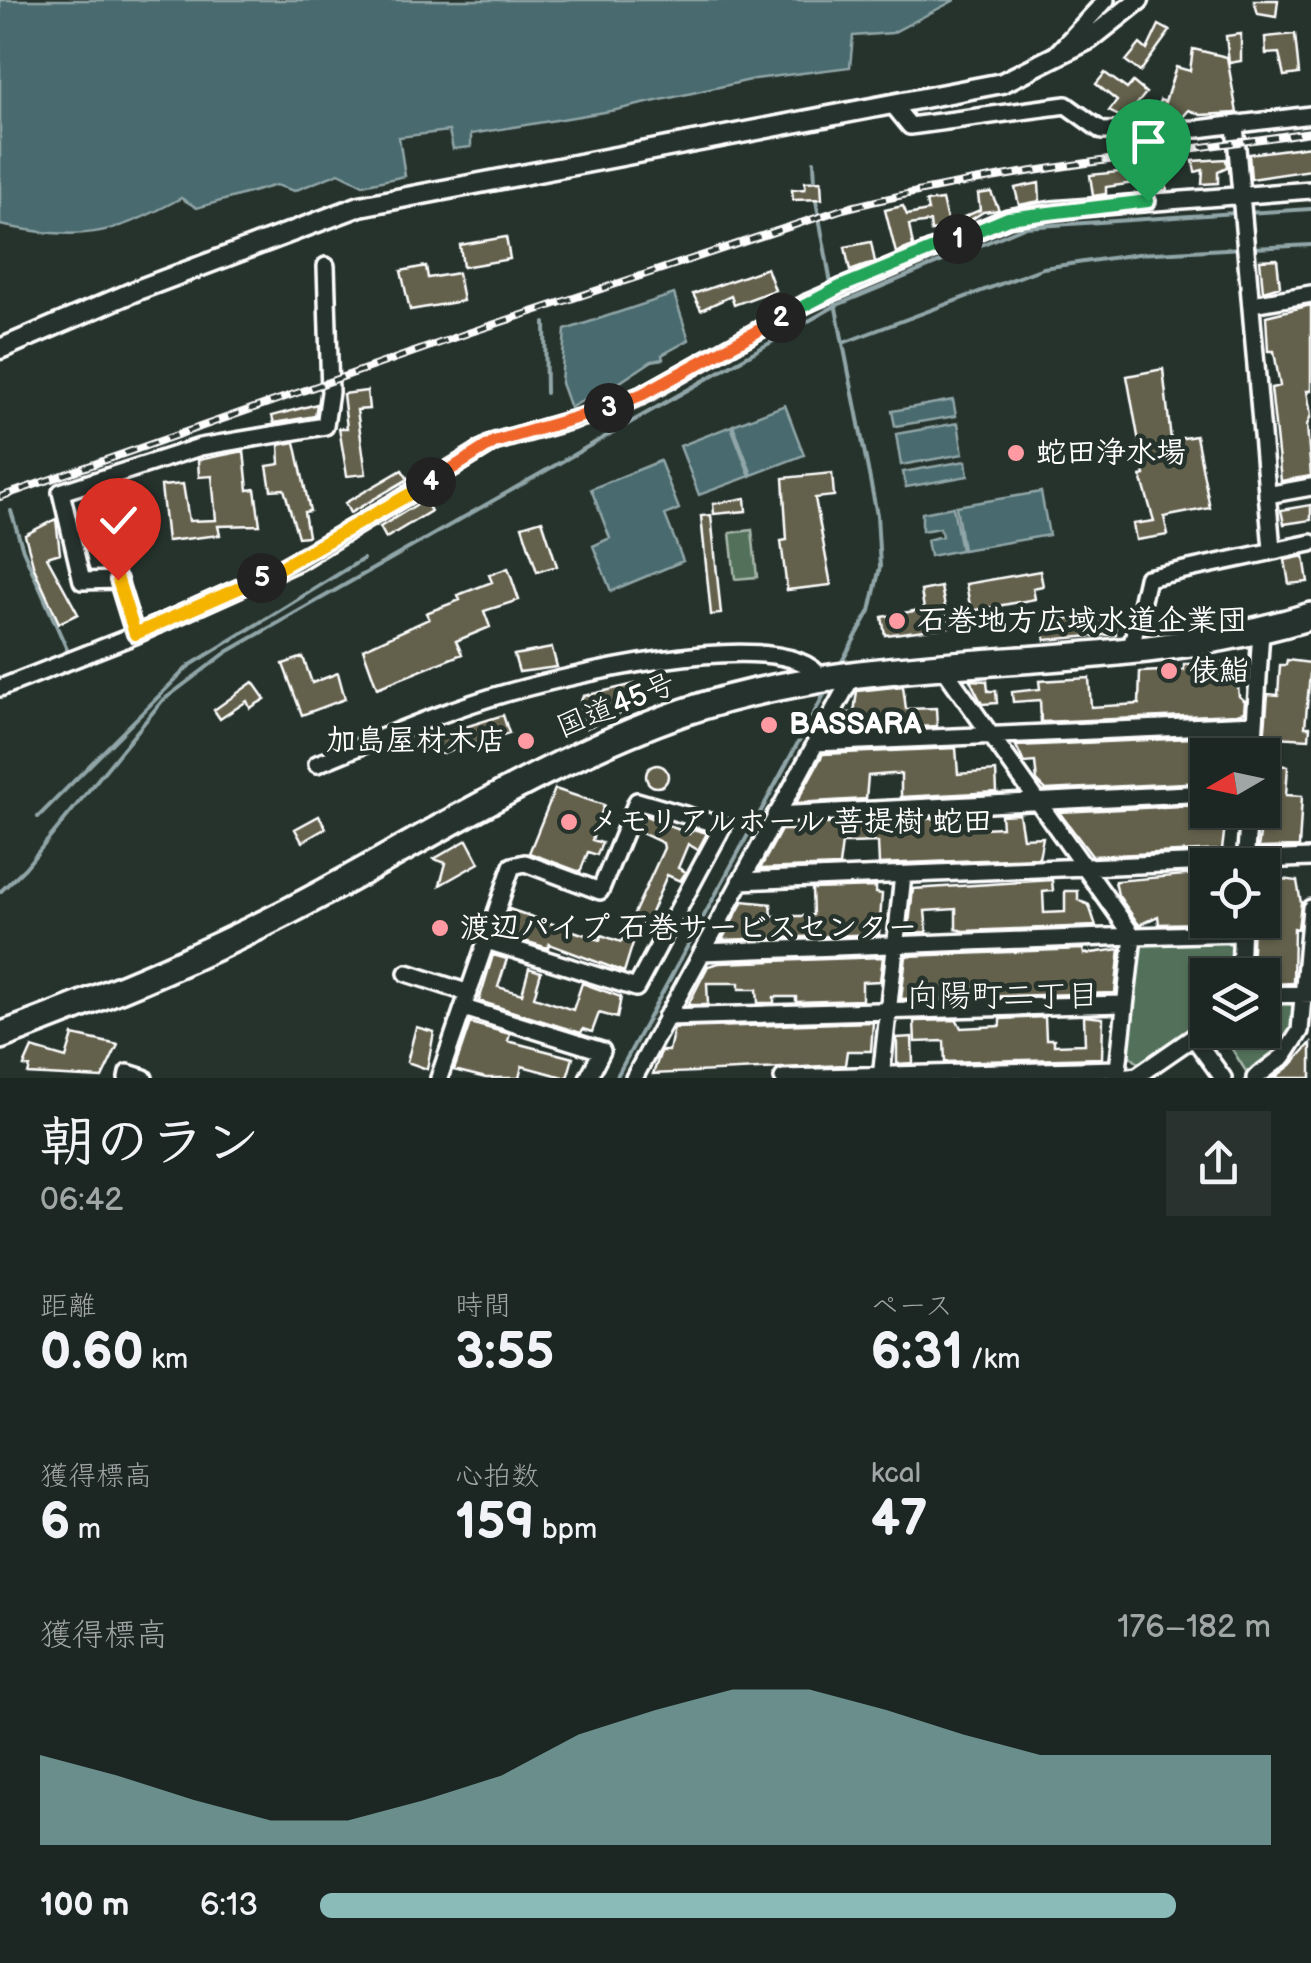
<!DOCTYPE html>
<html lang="ja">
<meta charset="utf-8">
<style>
:root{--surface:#1c2622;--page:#29322f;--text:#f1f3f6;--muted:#a0a5a5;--line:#3a4340;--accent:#8bbbb9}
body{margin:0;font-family:"Balsamiq Sans","Klee One",sans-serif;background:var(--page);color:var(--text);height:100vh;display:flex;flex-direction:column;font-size:38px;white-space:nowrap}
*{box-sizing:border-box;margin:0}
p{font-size:32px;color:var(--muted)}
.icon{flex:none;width:55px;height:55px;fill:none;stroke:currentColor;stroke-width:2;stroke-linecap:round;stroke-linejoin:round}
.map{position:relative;height:1078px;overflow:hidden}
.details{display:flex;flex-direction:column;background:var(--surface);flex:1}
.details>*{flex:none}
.needle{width:65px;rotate:261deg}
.buttons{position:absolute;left:1190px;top:738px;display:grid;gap:20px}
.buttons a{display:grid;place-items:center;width:90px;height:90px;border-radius:0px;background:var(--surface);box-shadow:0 2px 8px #0004,0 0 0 2px var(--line);font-size:50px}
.pin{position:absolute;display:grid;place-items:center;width:85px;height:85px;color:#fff;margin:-102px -42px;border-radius:50% 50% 50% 0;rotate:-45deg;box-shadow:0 0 10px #0007}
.pin .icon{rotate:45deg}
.km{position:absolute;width:50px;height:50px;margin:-25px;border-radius:50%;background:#222;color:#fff;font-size:28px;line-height:50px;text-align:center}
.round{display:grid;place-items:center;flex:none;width:105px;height:105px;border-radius:0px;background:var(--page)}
.overview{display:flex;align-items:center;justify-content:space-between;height:170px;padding:0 40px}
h1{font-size:55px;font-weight:600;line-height:75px}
.metrics{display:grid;grid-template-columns:repeat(3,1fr);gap:15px;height:170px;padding:10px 40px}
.metrics div{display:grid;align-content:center}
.metrics b{font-size:50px;font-weight:600}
.metrics small{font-size:28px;font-weight:400}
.metrics p{font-size:28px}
.chart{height:280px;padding:20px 40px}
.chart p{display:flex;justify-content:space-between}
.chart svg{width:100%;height:180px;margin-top:10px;fill:var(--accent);opacity:.7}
ul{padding:0 40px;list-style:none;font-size:32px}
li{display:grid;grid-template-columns:160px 120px 1fr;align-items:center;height:75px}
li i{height:25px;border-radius:12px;background:var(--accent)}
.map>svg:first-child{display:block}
</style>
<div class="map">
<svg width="1311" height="1078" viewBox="0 0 1311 1078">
<rect width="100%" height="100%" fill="#26332d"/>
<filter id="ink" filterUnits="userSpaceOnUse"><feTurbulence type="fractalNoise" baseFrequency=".01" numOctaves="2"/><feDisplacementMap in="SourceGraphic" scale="20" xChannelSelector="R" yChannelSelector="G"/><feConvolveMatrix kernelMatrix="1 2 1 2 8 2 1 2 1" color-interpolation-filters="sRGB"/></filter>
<g filter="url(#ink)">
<!-- green -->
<path fill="#52715a" stroke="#a8b8ac" stroke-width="2.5" d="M752,530L757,577L735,579L730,533Z
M1230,938L1235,943L1233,975H1208L1207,1018L1149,1060L1138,1063L1123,1050L1136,946L1142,941Z
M1291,1003L1296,1008C1292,1039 1279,1064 1247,1073L1220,1030H1262L1263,1005Z"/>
<!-- water -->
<path fill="#486b6e" stroke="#91a6a8" stroke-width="2.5" d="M0,0H955L892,33L853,36L850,67L755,79L616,110L471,134V147L453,149L449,131L399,137L405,176L363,185L339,173L294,191L276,185L197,208L181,198C110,237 80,241 0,225Z
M674,294L689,340L662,355L663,359L652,361L608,390L604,388L570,408L561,383L565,330Z
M953,400L956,416L895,426L892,411Z
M785,405L804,455L752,475L733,425Z
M958,423L963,454L901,465L896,434Z
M731,426L750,476L699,495L680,446Z
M660,461L679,509L665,515L683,561L611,591L593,546L610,538L591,489Z
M966,461L968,476L906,487L903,472Z
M1041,492L1049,535L963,550L956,506Z
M953,507L961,550L930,556L927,540L942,536L940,528L922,531V513Z"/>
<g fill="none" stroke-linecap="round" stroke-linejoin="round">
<!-- stream -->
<path stroke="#91a6a8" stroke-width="4" d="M814,161L815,185
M815,195L832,289
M1246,213L1311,209
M1253,248L1311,245
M834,298L877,515L880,567L870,611L840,665
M545,323L546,393
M843,343L1043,268L1138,254L1243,248
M11,511L23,550L69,654
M240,580L329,534
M102,640L130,628
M38,817L189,666L363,559
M0,892L25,868L162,701L227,652L835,306L1024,227L1236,213
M616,1078L826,691"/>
</g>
<!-- building -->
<path fill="#63604c" stroke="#fff" stroke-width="2.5" d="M1254,0H1278L1276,17L1258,14Z
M1159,25L1170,31L1140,72L1126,61L1140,44L1147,50Z
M1241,34V61L1229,63L1226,36Z
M1295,34L1299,74L1284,76L1279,53L1266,54L1265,37Z
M1193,49L1227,57L1237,113L1201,115L1189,110L1182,118H1166L1156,112L1160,100L1165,102L1176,67L1190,71Z
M1105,73L1127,89L1133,82L1146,93L1125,119L1109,111L1117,101L1096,84Z
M1311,146V170L1251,179L1249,154Z
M1226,159L1227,167L1218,171V183L1202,184L1203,170L1195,172L1193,161Z
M1164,167L1167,190H1149L1148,181L1106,187V194L1093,196L1090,175Z
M821,181L822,199L793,200L792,190L805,189V182Z
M1039,183L1040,201L1019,205L1015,188Z
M991,192L999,210L983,212L966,223L964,217L980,210L978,194Z
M942,200L949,228L931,231L930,222L909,225L913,246L896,253L885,210L903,206L907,215L928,211L926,202Z
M506,237L510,259L463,267L460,245Z
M871,242L875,262L850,271L845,247Z
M1277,259L1280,286L1263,291L1260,260Z
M426,266L428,278L458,273L463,301L410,310L401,271Z
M767,268L775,290L734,305L731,296L701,310L693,294Z
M1311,305V391H1307L1311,415L1307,425L1311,476L1281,481L1271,388L1280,386L1274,351H1268L1266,316Z
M1163,369L1171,440L1196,436L1210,508L1164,517L1168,535L1136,540L1133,524L1154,521L1141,476L1145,475L1127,376Z
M367,391L369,409L357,410L366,474L347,476L339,428H347L343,394Z
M317,404L315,416L274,423L272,416Z
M295,442L310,511L304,512L308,536L298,537L284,489L271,490L267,466L280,464L279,445Z
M244,451L248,490L255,489L260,525L218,526L220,535L167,541L161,486L183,484L189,521L216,520L212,476L199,477L198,460Z
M402,470L408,479L350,513L345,503Z
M832,473L834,496L815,498L831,585L787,590L781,541L787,540L783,478Z
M745,498L746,511L714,514L713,504Z
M424,500L431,511L386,538L380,527Z
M1311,505V520L1284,524L1281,510Z
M711,515L721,614L711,615L701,516Z
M56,519L60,553L47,557L78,614L59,623L34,568L25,535Z
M542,520L557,566L537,572L522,526Z
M1304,556L1308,582L1289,584L1285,560Z
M508,568L519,600L484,611L490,627L456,641L462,654L377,688L363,649L429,619L426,613L460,600L458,595L492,582L489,575Z
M1040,571L1043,586L1033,588L1035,599L971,611L966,584Z
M941,587L949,627L885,635L882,617L924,609L921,591Z
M1114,611L1116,634L1045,640L1044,628L1055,627L1058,620Z
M552,648L557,667L519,672L514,655Z
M303,657L312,683L338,673L345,699L302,715L283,664Z
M1287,660L1311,663L1305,727H1310L1309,739L1275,737L1273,763H1262L1268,694L1278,695L1280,665H1286Z
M1235,662L1239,696L1245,701L1244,712L1237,714L1041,722L1040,700L1013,702L1012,692L1040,689L1039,681L1089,678L1091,707L1139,704L1140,672L1184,670V664H1196L1197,677L1220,676V663Z
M970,680L987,681L988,691H996L997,703L982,704Z
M253,682L265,699L250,708L247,701L220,719L214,710Z
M635,684L643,704L586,728L578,709L583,696Z
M903,686L906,709L936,708L937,726L835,731L845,713H854L857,691Z
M503,715L509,733L442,754L436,736Z
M1236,736V754H1208L1205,782L1046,790L1037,781L1035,762L1024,763L1016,746Z
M956,748L958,774L996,771L997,792L901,797V774H892L868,776L866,799L796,803L823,754Z
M646 776a11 11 0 1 1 22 0a11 11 0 1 1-22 0Z
M1270,765L1288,766L1286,795L1302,796L1299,847L1258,848Z
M555,789L604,805L592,840L602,843L597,855L588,852L580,872L529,853Z
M1203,805V810H1234V825H1225L1222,850L1092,856L1059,812Z
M1019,814L1023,838L1043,837L1039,858L879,864L878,842L851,843H842L839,866L760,869L781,830H806V825L961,817V829L1002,827L1001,815Z
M644,815L689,834L693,829L707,833L698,850L688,844L678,868L686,872L680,881L667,875L651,913L637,930L624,972L549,944L548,948L504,935L509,909L600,940L601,935L621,942L664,848L663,843L637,831Z
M319,816L326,828L302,842L295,829Z
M467,840L479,863L440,885L446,863L434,859Z
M1208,873L1205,923L1159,924L1158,916L1139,925L1118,895L1115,881Z
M1262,876L1297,881L1301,903L1298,929L1294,928L1293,983L1274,984V975H1251L1253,920H1262Z
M1052,880L1053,891L1043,892L1044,913L1065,912V891H1078V900L1089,905L1096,926L964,931L956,929V909L925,911L927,932L908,933L913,889Z
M876,887V893L882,894L879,934L722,940L743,901L771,904L772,916H805L813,915L812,889Z
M1083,949L1084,954L1120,949L1115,993L901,999L906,956Z
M493,955L507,959L498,987L522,994L529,968L541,972L534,997L573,1010L582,983L621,997L617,1018L599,1013L592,1032L583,1029L581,1033L479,1001Z
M883,957L880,981L862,982V1000L796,1002V997H774V1003H758L757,989H739V983H707L708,1005H688L708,966L719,963Z
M1084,1016L1103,1018L1102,1058L945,1062L944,1041L915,1042L914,1021L957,1020L961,1028L1000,1026V1019L1045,1017L1046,1039H1054V1045L1085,1044Z
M873,1022L871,1051H847L845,1065L653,1074L661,1051H669L674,1028Z
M470,1023L510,1034L508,1041L573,1058L567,1078L522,1066L519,1078H486L454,1070Z
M416,1027L434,1032L427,1069L407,1062Z
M73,1035L118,1045L102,1078L28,1074L30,1067L24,1066L32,1048L66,1058Z
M912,1037L913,1063L897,1064V1038Z
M1311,1043V1078H1274L1291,1065Z"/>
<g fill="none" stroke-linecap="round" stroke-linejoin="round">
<defs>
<path id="minor" d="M1057,53L1106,0
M893,105L910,126L1066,105L1102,131L1198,129L1311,115
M1235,125L1272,549
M1252,304L1311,294
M1267,495L1311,487
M135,635L118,580L82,581L61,492L200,447L325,426L330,392L326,266
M1130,653L1147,578L1311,543
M942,666L1133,936L1241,933
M0,688L135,635L297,562L494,442L598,413L643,395L807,303L1008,218L1052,210L1311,190
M815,743L1255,724
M1253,755L1261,631
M317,764C374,741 431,716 489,698C547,680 786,620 821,678
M775,815L1208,793
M1245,865L1249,810
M740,881L1311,858
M702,952L1133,936L1117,1078
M407,973L469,993
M1240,975L1242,920
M1262,995L1311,994
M464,1008L602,1051L588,1078
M666,1017L1123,1004
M1194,1038L1223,1078
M127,1078L128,1073L144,1078
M439,1078L512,866L525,863L600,891L637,801L723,826L636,988L487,941
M634,1078L854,673
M783,1078L1117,1069
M881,1078L903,875
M1122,1078L1137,1076L1208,1027
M1255,1078L1284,1056L1300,1031L1311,908"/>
<path id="tertiary" d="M0,349L140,289L360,206L1002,83L1090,39L1139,0"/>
<path id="trunk" d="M0,1036C112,994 221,949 325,892C443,828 557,756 684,712C887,643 1107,679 1311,616"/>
</defs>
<!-- minor casing -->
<use href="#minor" stroke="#fff" stroke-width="22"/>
<!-- tertiary casing -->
<use href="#tertiary" stroke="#fff" stroke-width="25"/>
<!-- trunk casing -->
<use href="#trunk" stroke="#fff" stroke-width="32"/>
<!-- minor -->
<use href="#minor" stroke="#26332d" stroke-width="15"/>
<!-- tertiary -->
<use href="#tertiary" stroke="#26332d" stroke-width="18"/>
<!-- trunk -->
<use href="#trunk" stroke="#26332d" stroke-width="25"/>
<defs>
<path id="rail" d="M0,497L471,332L843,209C996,170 1155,155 1311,132"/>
</defs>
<!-- rail casing -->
<use href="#rail" stroke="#fff" stroke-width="8"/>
<!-- rail -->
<use href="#rail" stroke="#26332d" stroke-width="4" stroke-dasharray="11" stroke-linecap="butt"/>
</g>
</g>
<g fill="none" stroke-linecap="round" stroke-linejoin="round" filter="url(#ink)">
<defs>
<path id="split-1" d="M958,239L1008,218L1148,201"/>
<path id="split-2" d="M781,318L840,287L958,239"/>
<path id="split-3" d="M609,408L643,394L781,318"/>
<path id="split-4" d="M431,482L494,442L609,408"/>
<path id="split-5" d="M262,578L431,482"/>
<path id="split-6" d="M118,580L135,634L262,578"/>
</defs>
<!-- split-1 casing -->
<use href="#split-1" stroke="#fff" stroke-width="20"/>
<!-- split-2 casing -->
<use href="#split-2" stroke="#fff" stroke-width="20"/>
<!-- split-3 casing -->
<use href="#split-3" stroke="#fff" stroke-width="20"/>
<!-- split-4 casing -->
<use href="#split-4" stroke="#fff" stroke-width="20"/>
<!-- split-5 casing -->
<use href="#split-5" stroke="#fff" stroke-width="20"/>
<!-- split-6 casing -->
<use href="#split-6" stroke="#fff" stroke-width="20"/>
<!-- split-1 -->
<use href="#split-1" stroke="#22a559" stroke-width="12"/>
<!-- split-2 -->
<use href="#split-2" stroke="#22a559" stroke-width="12"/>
<!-- split-3 -->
<use href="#split-3" stroke="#f0652b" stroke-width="12"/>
<!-- split-4 -->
<use href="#split-4" stroke="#f0652b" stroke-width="12"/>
<!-- split-5 -->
<use href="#split-5" stroke="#f5b400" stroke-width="12"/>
<!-- split-6 -->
<use href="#split-6" stroke="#f5b400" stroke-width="12"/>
</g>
<!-- markers -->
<g fill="#ff9aa2" stroke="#26332d" stroke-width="4">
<circle cx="1016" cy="453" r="10"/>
<circle cx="897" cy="621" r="10"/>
<circle cx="1169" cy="671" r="10"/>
<circle cx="769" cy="725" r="10"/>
<circle cx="526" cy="741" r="10"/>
<circle cx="569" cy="822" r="10"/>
<circle cx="440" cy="928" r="10"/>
</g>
<g text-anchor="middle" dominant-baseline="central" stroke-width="9" stroke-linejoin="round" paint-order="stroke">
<!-- poi labels -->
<g font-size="30" font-weight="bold" fill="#fff" stroke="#26332d" text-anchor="start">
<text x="1036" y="453">蛇田浄水場</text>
<text x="917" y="621">石巻地方広域水道企業団</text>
<text x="1189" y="671">俵鮨</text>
<text x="789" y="725">BASSARA</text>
<text x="506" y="741" text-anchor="end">加島屋材木店</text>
<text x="589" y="822">メモリアルホール 菩提樹 蛇田</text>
<text x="460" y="928">渡辺パイプ 石巻サービスセンター</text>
</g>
<!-- street labels -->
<g font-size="30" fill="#fff" stroke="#26332d">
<text transform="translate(616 706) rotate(-22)">国道45号</text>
</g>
<!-- neighbourhood labels -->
<g font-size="32" fill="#fff" stroke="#26332d">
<text x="1003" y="996">向陽町二丁目</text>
</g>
</g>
</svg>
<div class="buttons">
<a><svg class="needle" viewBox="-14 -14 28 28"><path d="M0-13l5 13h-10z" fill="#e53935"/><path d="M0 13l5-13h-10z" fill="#a0a5a5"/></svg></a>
<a><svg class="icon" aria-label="locate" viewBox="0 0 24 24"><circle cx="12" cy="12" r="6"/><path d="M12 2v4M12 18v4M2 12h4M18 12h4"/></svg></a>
<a><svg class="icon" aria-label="layers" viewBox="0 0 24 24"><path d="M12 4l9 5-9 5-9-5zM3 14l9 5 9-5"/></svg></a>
</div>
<div class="pin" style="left:1148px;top:201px;background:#1e9e55"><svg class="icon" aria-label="arrive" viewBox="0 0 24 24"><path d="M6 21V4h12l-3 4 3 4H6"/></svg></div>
<div class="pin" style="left:118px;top:580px;background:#d93025"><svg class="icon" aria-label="check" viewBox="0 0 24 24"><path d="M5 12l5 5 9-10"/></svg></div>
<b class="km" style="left:958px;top:239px">1</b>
<b class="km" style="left:781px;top:318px">2</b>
<b class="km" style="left:609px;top:408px">3</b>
<b class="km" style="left:431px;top:482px">4</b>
<b class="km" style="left:262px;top:578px">5</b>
</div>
<section class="details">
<div class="overview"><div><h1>朝のラン</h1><p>06:42</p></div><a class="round"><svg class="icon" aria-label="share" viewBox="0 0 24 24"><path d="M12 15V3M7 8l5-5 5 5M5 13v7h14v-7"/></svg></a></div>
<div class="metrics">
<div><p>距離</p><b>0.60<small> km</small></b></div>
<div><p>時間</p><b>3:55</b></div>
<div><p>ペース</p><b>6:31<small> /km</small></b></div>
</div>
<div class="metrics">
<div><p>獲得標高</p><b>6<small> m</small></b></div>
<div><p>心拍数</p><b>159<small> bpm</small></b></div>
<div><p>kcal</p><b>47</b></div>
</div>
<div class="chart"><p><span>獲得標高</span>176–182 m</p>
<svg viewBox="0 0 160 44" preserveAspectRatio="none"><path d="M0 44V22L10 27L20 33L30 38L40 38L50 33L60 27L70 17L80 11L90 6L100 6L110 11L120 17L130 22L140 22L150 22L160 22V44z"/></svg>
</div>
<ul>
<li><b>100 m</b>6:13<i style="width:90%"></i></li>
</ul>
</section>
